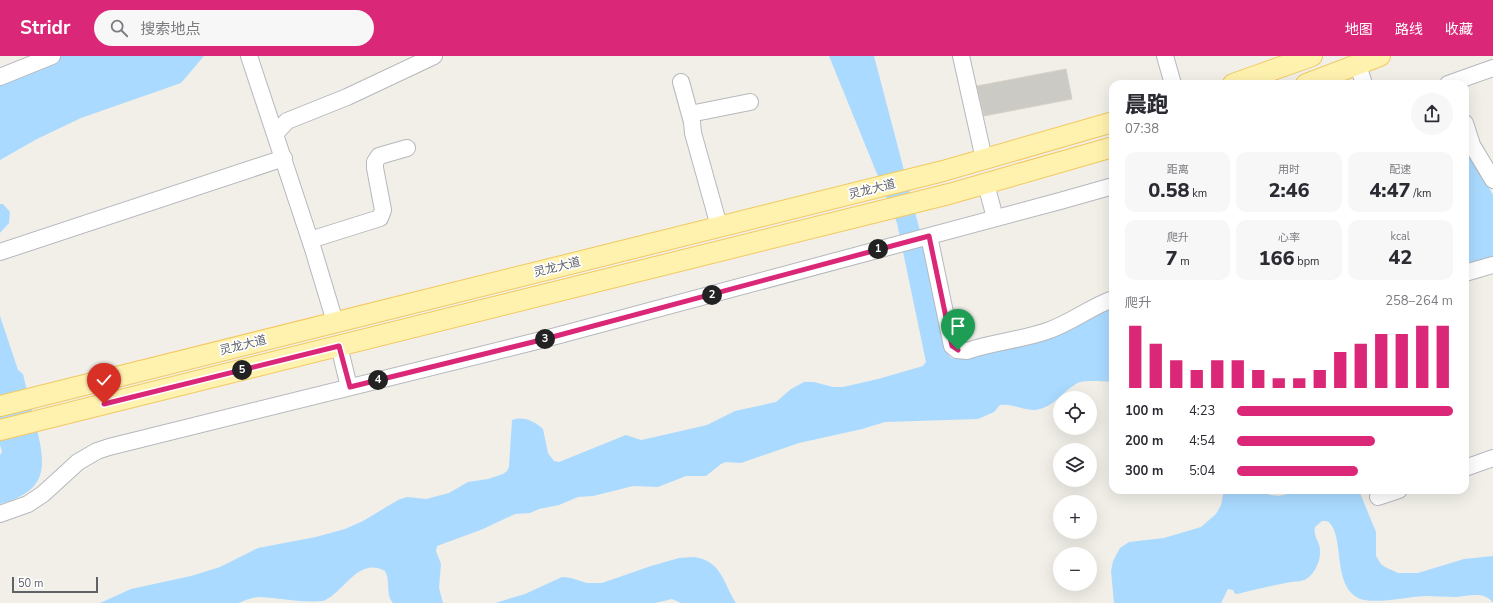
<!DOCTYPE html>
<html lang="zh">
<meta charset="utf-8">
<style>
:root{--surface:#fff;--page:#f7f7f7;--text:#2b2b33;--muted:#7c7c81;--accent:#db2777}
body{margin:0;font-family:"Nunito Sans","Noto Sans SC",sans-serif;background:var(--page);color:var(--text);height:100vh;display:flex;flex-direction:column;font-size:15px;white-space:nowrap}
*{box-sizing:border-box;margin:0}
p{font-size:13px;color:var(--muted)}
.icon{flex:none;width:22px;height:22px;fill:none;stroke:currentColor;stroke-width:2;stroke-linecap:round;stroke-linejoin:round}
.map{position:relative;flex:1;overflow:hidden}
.side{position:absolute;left:1109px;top:24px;width:360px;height:414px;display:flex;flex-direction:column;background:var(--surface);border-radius:12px;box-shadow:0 4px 16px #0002}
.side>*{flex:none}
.tools{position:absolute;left:1053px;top:335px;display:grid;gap:8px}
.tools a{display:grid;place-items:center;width:44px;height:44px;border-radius:50%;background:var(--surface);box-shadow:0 4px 16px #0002;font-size:20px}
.scale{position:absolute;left:12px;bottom:10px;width:86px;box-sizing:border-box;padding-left:4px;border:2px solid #5f6368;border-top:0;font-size:11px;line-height:14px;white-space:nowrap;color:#5f6368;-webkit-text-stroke:3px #fff;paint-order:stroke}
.pin{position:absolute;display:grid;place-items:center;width:34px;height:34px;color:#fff;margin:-41px -17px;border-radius:50% 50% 50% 0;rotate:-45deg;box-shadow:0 0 4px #0007}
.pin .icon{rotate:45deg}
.km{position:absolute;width:20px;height:20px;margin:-10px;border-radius:50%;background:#222;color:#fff;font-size:11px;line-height:20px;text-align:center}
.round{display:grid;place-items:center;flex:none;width:42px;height:42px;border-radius:21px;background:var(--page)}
.head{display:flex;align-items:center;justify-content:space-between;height:68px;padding:0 16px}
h1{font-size:22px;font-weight:800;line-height:30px}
.stats{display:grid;grid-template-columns:repeat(3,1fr);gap:6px;height:68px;padding:4px 16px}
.stats div{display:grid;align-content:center;border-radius:10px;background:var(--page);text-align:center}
.stats b{font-size:20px;font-weight:800}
.stats small{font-size:11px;font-weight:400}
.stats p{font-size:11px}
.chart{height:112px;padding:8px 16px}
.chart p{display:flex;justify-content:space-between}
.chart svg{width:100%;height:72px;margin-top:4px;stroke:var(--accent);stroke-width:6}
ul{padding:0 16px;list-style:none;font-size:13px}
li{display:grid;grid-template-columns:64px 48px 1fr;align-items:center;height:30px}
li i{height:10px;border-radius:5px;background:var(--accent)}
header{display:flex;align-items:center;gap:24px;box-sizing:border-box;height:56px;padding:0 20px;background:var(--accent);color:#fff}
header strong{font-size:19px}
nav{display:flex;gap:22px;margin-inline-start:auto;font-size:14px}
.search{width:280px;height:36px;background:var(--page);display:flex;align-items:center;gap:10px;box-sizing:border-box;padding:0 14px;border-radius:22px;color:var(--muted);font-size:15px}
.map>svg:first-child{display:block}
</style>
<header>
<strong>Stridr</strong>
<div class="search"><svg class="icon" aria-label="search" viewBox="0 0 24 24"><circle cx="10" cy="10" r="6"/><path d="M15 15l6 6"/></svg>搜索地点</div>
<nav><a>地图</a><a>路线</a><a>收藏</a></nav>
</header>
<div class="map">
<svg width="1493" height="547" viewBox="0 0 1493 547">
<rect width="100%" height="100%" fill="#f1efe8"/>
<!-- water -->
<path fill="#aadaff" d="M60,0H204L181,27L81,62L37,83L0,104V26Z
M829,0H874L920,175L948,298L951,302L961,303L1040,282L1113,247V326C1104,326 1083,323 1076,328C1063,335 1057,348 1040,353C1027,357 1014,347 1000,349L994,356L978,363L885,366L862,373L799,387L741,407L726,406L721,408L706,420H686L658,431L633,430L593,440L578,441L559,449L539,453L530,457L515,458L483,473L437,490L436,495L441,508L439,532L443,547H393C385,538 391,525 385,515C358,500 344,537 323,545C302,547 280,542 259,541C252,541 244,545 238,547H100L131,533L191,520L220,511L258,492L316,481L345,473L363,465L398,444L407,441L426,443L449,437L468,426L488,423L503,418L507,415L509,411L512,364C524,360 534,365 543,373L548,397L554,405L559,406L626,379L641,384L646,383L707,369L735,355L776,346L791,333L804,326H814L833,331H843L878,323L923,310L926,306L897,167Z
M1468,99L1472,101L1493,139V203C1484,205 1474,209 1465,205V100Z
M0,148H3L10,156L9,167L0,177Z
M0,260L18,314L23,318C27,335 31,352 36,369C46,411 49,434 0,448V399L2,396L0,389Z
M1224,434H1259L1270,439L1279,440L1304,434H1354L1360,437L1376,476V500L1381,508L1385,511L1398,517H1418L1464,503L1493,500V547C1485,535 1468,540 1456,541C1445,541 1435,540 1425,540C1405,541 1384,547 1364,544C1329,535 1347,477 1327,465H1322L1315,471C1313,482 1320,485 1320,494C1321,504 1315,518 1306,523C1301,526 1297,525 1291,526C1273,529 1255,534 1237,538H1235L1233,534L1228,533L1221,547H1114L1111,515L1113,505L1120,492L1129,486L1164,482L1201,471L1216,458L1221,449Z
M694,501C722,505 723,527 736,547H681L672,543L655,547H495L525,538L562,521L571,522L587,527H602L651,510L679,502Z"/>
<!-- building -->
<path fill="#cccac5" stroke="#d6d1c6" d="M1066,13L1072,43L984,60L977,30Z"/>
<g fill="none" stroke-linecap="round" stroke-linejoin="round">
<defs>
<path id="minor" d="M249,0L313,193L335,266
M961,0L984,103
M1165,0L1173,28
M1358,9L1364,28
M0,21L52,0
M681,26L692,66L693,77L719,170
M1448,28L1493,12
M690,58L750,46
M1465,67L1472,89L1493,124
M276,77L287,65L347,41L434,0
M986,128L995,162
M929,180L952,290L957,294L967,295C993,286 1021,284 1047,275C1071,267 1090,251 1113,243
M310,184L380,162L383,154L375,112V106L379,100L407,92
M0,196L284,102
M1465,217L1493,209
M339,290L349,331
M1465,412L1493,402
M1378,441L1399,434
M0,458L28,448L43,438L78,406L97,395L109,391L541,284L1060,145L1113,130"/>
<path id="major" d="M1233,28L1312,0
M1306,28L1380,0
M0,350L943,115L1113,66
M0,374L949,138L1113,91"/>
</defs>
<!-- minor casing -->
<use href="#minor" stroke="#b5b8bc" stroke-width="18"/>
<!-- major casing -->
<use href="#major" stroke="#f2c960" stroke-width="22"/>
<!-- minor -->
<use href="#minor" stroke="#fff" stroke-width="16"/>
<!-- major -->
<use href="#major" stroke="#fff2af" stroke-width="20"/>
</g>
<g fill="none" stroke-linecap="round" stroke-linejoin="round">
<defs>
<path id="route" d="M104,348L339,290L350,331L541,284L929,180L952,290L958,294"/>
</defs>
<!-- route casing -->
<use href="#route" stroke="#fff" stroke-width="8"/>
<!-- route -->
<use href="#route" stroke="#db2777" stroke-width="5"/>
</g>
<g text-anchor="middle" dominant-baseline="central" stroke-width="3.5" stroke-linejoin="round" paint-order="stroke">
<!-- street labels -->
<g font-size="12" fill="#5f6368" stroke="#fff">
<text transform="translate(872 133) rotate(-14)">灵龙大道</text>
<text transform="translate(557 211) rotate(-14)">灵龙大道</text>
<text transform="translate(243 289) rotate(-14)">灵龙大道</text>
</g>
</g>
</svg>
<div class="tools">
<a><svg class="icon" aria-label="locate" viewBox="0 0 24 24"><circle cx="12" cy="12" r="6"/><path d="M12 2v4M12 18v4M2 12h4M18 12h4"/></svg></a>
<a><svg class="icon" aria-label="layers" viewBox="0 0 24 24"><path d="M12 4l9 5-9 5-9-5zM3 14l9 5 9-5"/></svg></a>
<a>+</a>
<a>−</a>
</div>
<div class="scale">50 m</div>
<div class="pin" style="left:958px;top:294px;background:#1e9e55"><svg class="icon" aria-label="arrive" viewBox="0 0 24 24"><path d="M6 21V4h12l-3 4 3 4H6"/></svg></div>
<div class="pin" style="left:104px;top:348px;background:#d93025"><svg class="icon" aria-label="check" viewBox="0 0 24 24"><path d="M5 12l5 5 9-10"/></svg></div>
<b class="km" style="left:878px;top:193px">1</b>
<b class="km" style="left:712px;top:239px">2</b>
<b class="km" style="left:545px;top:283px">3</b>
<b class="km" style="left:378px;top:324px">4</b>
<b class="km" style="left:242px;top:314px">5</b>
<section class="side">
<div class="head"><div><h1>晨跑</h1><p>07:38</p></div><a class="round"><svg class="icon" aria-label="share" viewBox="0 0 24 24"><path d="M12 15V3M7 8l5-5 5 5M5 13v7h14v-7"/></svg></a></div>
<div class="stats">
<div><p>距离</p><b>0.58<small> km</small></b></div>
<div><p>用时</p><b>2:46</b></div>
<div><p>配速</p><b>4:47<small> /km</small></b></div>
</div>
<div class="stats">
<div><p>爬升</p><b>7<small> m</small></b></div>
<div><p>心率</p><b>166<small> bpm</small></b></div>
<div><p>kcal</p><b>42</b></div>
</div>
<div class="chart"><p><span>爬升</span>258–264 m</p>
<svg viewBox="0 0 160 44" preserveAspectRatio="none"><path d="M5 44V6M15 44V17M25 44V27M35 44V33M45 44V27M55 44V27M65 44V33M75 44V38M85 44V38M95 44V33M105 44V22M115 44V17M125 44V11M135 44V11M145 44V6M155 44V6"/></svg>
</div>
<ul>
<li><b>100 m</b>4:23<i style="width:100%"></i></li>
<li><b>200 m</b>4:54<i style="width:64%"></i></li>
<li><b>300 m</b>5:04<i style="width:56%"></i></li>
</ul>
</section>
</div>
